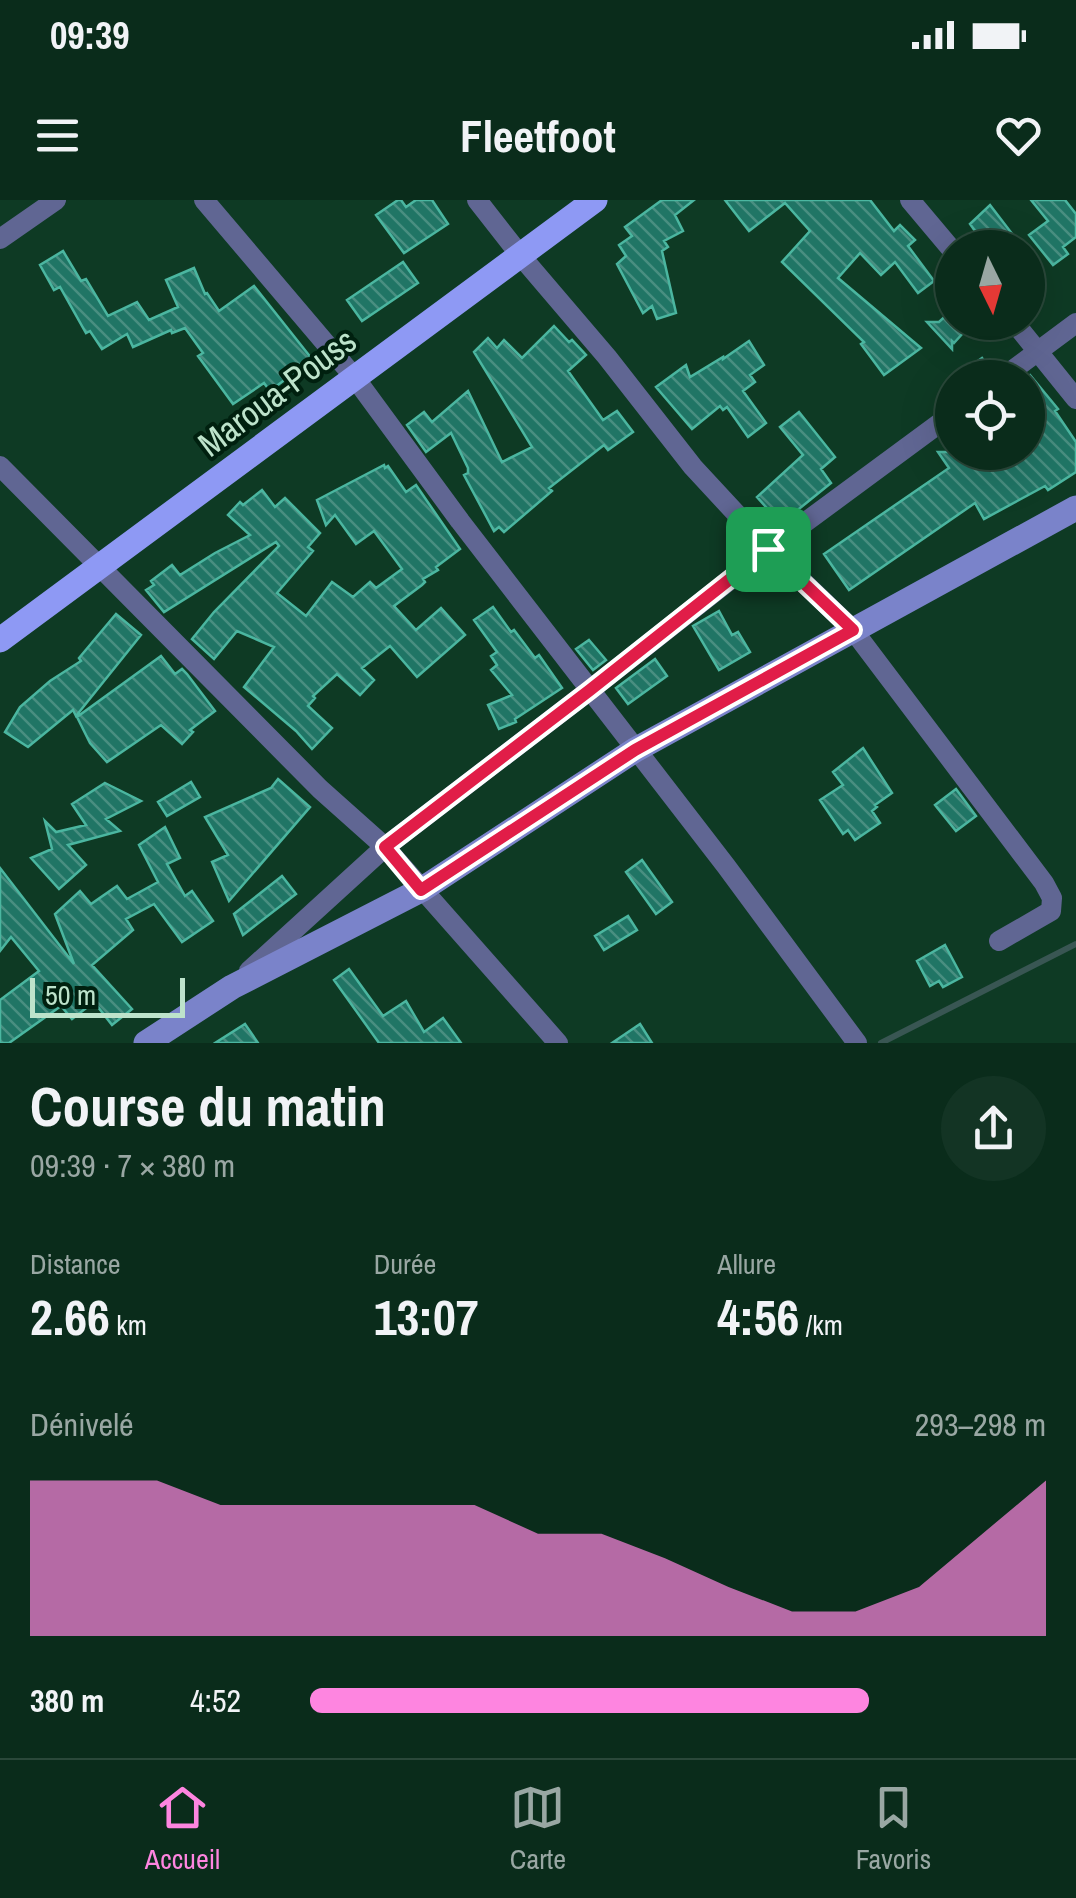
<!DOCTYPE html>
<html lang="fr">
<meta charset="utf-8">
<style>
:root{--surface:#0a2c1b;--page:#133424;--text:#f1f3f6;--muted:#99a7a3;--line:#2a483a;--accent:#fe85e0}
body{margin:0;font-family:"Archivo Narrow",sans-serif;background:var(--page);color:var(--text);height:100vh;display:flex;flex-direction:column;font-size:38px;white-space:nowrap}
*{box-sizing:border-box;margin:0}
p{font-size:32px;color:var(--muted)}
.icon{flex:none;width:55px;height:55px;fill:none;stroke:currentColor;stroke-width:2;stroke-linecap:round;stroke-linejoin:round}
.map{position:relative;height:843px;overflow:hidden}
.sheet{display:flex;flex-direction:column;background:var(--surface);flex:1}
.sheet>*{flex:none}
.needle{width:65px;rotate:175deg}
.buttons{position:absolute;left:935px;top:30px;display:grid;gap:20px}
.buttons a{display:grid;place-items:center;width:110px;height:110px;border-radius:50%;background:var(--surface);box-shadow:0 10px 40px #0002,0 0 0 2px var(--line);font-size:50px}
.scale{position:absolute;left:30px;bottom:25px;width:155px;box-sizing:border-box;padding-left:10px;border:5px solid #bde3cb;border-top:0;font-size:28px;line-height:35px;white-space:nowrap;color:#bde3cb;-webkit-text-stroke:8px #00200f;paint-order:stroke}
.pin{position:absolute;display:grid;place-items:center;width:85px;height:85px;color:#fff;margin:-42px;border-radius:20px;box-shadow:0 5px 15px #0006}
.round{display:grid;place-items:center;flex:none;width:105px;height:105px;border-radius:52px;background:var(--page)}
.head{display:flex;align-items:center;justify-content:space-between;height:170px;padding:0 30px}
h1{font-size:55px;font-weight:800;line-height:75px}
.stats{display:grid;grid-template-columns:repeat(3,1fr);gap:15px;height:170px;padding:10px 30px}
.stats div{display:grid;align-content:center}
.stats b{font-size:50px;font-weight:800}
.stats small{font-size:28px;font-weight:400}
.stats p{font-size:28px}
.chart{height:280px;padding:20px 30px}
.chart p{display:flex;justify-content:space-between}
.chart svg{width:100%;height:180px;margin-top:10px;fill:var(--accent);opacity:.7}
ul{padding:0 30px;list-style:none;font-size:32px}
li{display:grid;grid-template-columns:160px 120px 1fr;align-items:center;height:75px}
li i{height:25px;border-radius:12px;background:var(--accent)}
.status{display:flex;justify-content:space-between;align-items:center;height:70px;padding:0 50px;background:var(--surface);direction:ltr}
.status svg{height:28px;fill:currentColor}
header{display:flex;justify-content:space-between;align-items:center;height:130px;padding:0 30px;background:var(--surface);font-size:45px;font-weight:800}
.menu{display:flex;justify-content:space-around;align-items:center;height:140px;border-top:2px solid var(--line);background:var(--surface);font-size:28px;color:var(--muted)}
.menu a{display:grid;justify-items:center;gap:5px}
.menu .current{color:var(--accent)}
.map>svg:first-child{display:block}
</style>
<div class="status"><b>09:39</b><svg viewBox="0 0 49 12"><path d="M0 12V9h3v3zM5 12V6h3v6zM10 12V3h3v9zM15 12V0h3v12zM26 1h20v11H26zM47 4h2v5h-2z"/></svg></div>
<header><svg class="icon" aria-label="menu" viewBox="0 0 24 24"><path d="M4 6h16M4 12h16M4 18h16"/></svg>Fleetfoot<svg class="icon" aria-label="heart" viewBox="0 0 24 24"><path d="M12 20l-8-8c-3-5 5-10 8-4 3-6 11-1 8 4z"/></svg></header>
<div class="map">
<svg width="1076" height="843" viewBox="0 0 1076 843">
<defs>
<pattern id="building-back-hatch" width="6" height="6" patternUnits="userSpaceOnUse" patternTransform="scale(2.5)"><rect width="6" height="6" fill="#207565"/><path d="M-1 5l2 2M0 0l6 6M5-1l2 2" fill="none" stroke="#498f81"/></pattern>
</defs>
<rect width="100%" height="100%" fill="#0e3a24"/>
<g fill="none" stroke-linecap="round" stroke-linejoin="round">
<!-- stream -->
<path stroke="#395653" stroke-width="6" d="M881,843L1076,744"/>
</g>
<!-- building -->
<path fill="url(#building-back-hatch)" stroke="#4bb6a0" stroke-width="2.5" d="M398,0H401L406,7L416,0H432L448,24L404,53L376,15Z
M662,0H694L675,15L683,31L664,41L668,47L662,51L676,113L657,119L652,106L643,113L617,64L626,56L619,45L632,36L625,27Z
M725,0H870L894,31L900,25L915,40L908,46L934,81L918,93L895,62L881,75L860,53L838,78L921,148L884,175L861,144L864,142L782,62L810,31L785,3L749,31Z
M1031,0H1065L1076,14V37L1063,47L1068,54L1053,65L1029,35L1048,21Z
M990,5L1023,48H987L970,24Z
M63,51L81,81L86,79L108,116L137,102L149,120L178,107L166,80L194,68L205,94L207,93L219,111L254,86L312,159L270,191L264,183L233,204L198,156L203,153L185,128L172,133L171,130L133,147L127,134L102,149L90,131L86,133L60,87L54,90L40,65Z
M403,62L418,83L362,121L347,100Z
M952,110V122H973L954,143L952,141V149L927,122H939Z
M554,126L569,142L572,140L586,155L568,171L603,220L617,211L633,232L608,250L604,245L549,288L552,291L504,332L499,327L494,331L464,275L468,273V268L451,233L426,252L407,225L424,212L432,222L468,191L502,262L532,247L474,152L488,138L497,148L504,140L522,158Z
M749,141L764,165L750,175L755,182L743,191L766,223L748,237L727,207L723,210L720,206L692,229L656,187L686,165L690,177L723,157V159Z
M982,158L991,171L989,178H954Z
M1030,175L1058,209L1055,211L1076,242V272L1048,290L1045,286L984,319L975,303L849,390L824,354L949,268L938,252H1028V176Z
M799,212L835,257L821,269L831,283L784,321L776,312L773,315L757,297L803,255L780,227Z
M384,265L385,268L388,266L406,292L416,285L460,349L436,367L438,370L423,379L425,382L422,385L394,406L416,430L441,408L465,435L417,477L390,446L362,468L374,480L360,495L337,474L313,496L315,498L308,506L332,528L312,549L296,531L244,487L274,447L237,431L214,459L192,439L214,412L279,346L276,342L164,412L146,390L154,385L151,381L172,365L180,375L215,353L250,335L228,315L240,302L243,305L262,290L275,307L285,298L320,333L308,347L313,351L277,393L306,416L332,382L353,397L370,382L376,388L402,369L374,331L356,344L335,315L326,325L317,300Z
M493,407L511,432L514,430L535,458L539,455L562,488L515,519L516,522L499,529L488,505L512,495L491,470L497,465L491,456L497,452L474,420Z
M719,411L732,435L738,432L750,452L719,470L693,426Z
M116,414L141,435L76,516L73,510L28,547L5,532L20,507L50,481L81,461L79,458Z
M589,440L606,460L593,470L576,449Z
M161,456L175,474L182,469L187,474L215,511L190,530L193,532L182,544L161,525L107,562L90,543L77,517Z
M655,459L667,476L628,504L616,488Z
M863,548L892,593L875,605L877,607L872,611L880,623L855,640L848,630L843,634L820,600L843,585L833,572Z
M278,579L310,607L229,701L212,662L228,655L205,617L271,588Z
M191,582L200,597L167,616L158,602Z
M105,583L141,601L106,619L120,631L68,645L86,665L59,689L31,658L52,649L45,621L56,632L86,625L72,604Z
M956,589L976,616L956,631L935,605Z
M165,627L180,658L167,664L185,696L192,691L213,721L182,742L154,704L126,719L133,730L92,765L132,809L112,825L94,802L72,819L61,806L9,843H0V800L39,771L11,737L0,751V668L74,764L55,714L80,691L91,704L117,686L127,699L158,682L139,645Z
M642,660L672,702L656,714L626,672Z
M282,676L296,694L243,735L234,714Z
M628,716L637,730L604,750L595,736Z
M945,745L962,777L943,787L939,781L930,786L917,761Z
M349,769L383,816L406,801L424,832L443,818L461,843H379L334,780Z
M245,824L258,843H215Z
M640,824L652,843H612Z"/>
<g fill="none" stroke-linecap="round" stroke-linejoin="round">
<!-- street -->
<path stroke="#606693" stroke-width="20" d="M204,0L355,178L460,321L726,666L857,843
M477,0L520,55L607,157L693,267L769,349L853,430L1044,683L1052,698L1051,711L999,741
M910,0L952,50
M0,39L56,0
M1014,122L1076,199
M1002,178L1076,123
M0,266L320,589L385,647L558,843
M249,771L385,647L590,490L769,349L952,214"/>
<!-- secondary -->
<path stroke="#7a83ca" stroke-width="25" d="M146,843L232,787L421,690L635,550L1076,308"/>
<!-- primary -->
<path stroke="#8e99f4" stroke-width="25" d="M0,440L595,0"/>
</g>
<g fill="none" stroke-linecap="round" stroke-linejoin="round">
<defs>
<path id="route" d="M768,349L853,430L635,550L421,690L385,647L590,490Z"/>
</defs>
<!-- route casing -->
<use href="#route" stroke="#fff" stroke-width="20"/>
<!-- route -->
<use href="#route" stroke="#e11d48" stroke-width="12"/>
</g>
<g text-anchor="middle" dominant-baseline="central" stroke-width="8" stroke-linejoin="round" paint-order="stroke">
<!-- street labels -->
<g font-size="35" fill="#bde3cb" stroke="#00200f">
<text transform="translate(277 192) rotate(-37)">Maroua-Pouss</text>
</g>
</g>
</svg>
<div class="buttons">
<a><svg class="needle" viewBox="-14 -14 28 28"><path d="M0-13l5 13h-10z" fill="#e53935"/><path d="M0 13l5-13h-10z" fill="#99a7a3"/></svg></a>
<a><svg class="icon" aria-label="locate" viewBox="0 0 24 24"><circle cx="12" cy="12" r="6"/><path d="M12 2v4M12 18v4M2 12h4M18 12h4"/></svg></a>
</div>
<div class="scale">50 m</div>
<div class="pin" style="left:768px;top:349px;background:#1e9e55"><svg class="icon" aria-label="arrive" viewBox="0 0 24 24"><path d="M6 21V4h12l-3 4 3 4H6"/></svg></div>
</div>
<section class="sheet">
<div class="head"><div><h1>Course du matin</h1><p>09:39 · 7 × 380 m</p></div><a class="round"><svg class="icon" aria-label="share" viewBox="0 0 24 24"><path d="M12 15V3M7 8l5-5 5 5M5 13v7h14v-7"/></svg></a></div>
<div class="stats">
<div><p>Distance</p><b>2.66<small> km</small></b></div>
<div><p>Durée</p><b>13:07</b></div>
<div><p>Allure</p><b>4:56<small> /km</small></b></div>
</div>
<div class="chart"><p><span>Dénivelé</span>293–298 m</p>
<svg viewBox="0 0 160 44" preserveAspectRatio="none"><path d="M0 44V6L10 6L20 6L30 12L40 12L50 12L60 12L70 12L80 19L90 19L100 25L110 32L120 38L130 38L140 32L150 19L160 6V44z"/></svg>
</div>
<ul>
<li><b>380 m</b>4:52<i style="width:76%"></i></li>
</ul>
</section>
<nav class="menu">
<a class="current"><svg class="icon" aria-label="home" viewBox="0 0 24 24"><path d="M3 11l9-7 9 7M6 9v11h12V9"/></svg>Accueil</a>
<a><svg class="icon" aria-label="map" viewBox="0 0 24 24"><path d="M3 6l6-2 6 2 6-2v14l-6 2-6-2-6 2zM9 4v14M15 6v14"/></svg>Carte</a>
<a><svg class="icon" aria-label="saved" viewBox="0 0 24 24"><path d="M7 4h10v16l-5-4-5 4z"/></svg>Favoris</a>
</nav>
